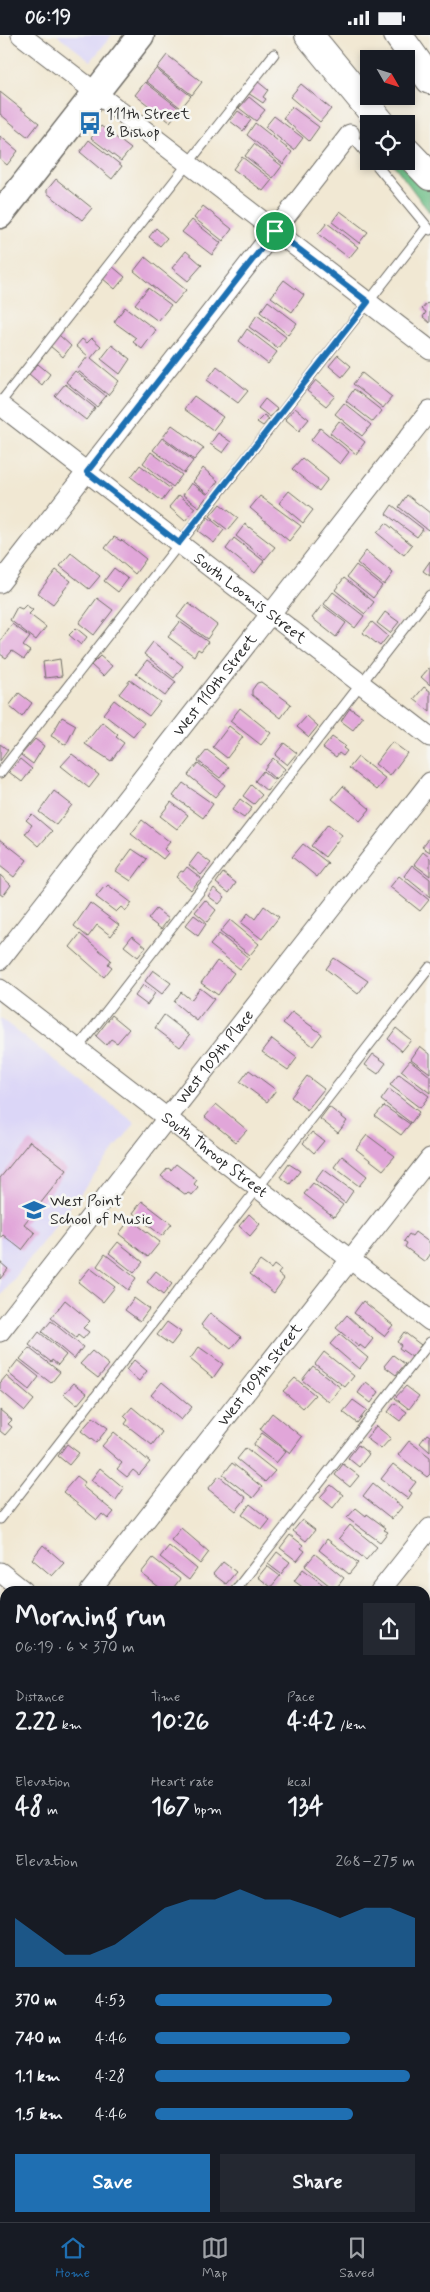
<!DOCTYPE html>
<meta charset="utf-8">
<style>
:root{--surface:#171b24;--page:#242831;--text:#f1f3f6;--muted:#9ea1a6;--line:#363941;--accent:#1f6fb2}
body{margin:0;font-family:Mynerve,sans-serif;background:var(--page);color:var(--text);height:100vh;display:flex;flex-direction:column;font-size:19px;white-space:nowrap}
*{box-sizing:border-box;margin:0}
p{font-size:16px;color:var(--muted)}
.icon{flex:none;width:28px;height:28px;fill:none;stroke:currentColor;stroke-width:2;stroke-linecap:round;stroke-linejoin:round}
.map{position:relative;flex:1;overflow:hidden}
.panel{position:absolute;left:0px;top:1551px;width:430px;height:636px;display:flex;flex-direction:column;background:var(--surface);border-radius:15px 15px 0 0;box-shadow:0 2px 8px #0003}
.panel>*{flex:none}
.needle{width:32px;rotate:129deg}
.buttons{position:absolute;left:360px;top:15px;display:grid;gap:10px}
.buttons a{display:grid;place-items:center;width:55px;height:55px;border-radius:0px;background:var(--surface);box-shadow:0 2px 8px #0003;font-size:25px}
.pin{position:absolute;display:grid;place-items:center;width:42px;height:42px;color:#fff;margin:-21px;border:2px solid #fff;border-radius:50%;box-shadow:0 1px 5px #0007}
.round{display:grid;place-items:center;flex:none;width:52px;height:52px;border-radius:0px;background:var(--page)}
.overview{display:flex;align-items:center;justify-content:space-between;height:85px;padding:0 15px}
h1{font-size:28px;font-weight:800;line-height:38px}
.stats{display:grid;grid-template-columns:repeat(3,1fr);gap:8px;height:85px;padding:5px 15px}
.stats div{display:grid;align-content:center}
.stats b{font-size:25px;font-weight:800}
.stats small{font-size:14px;font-weight:400}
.stats p{font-size:14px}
.chart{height:140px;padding:10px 15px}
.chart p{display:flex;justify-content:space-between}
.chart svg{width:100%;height:90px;margin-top:5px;fill:var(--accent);opacity:.7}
.button{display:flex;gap:10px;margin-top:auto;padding:10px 15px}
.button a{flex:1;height:58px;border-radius:0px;background:var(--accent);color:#fff;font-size:20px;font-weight:800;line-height:58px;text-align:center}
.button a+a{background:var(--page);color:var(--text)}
ul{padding:0 15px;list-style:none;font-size:16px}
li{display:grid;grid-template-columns:80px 60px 1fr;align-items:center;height:38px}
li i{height:12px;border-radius:6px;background:var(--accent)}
.status{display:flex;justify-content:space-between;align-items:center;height:35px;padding:0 25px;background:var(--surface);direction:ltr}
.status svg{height:14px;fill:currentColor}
.menu{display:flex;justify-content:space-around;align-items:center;height:70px;border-top:1px solid var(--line);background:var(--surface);font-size:14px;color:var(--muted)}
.menu a{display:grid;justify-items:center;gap:2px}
.menu .selected{color:var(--accent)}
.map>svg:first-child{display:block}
</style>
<div class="status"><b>06:19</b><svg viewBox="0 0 49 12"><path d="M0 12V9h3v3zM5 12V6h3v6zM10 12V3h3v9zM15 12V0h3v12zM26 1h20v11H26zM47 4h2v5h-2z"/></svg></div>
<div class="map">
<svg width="430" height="2187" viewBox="0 0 430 2187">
<rect width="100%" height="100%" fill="#f6f6f2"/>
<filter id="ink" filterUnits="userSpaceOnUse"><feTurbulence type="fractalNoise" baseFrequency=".02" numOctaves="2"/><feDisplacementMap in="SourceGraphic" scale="10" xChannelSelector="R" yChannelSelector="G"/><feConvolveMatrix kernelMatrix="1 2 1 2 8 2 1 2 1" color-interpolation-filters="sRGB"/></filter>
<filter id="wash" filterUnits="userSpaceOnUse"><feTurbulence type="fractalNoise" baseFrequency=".0096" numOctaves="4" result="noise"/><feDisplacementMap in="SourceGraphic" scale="20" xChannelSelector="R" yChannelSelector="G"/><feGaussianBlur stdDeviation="1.12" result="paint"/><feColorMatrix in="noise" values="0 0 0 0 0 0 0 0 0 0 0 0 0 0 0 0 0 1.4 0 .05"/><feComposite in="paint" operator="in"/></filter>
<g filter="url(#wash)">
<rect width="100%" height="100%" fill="#f1e8d3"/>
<!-- built -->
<path fill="#dbd6f7" d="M57,0H112L91,26Z
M0,983L135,1088L0,1262Z"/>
<!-- green -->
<path fill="#8ce1a3" stroke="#5c8667" d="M0,1794L5,1795V1864L0,1862Z
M425,1936L430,1937V2004L425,2002Z"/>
<!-- forest -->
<path fill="#71bf89" stroke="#4e755a" d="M391,126H403L430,154V178Z"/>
<g id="blocks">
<!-- building -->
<path fill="#e1a6d9" d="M167,20L202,47L192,60L157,33Z
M156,34L191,61L181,73L146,46Z
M257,46L268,55L263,62L266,64L263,68L248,58Z
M145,47L180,74L170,87L135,60Z
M301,49L331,74L320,87L290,62Z
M0,57L39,88L28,102L0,79Z
M249,62L265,75L256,86L239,73Z
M292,72L319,92L309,106L283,83Z
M238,76L251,85L243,96L230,86Z
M274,81L303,103L294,115L265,92Z
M255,88L292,117L283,129L247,100Z
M101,91L131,114L121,126L91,103Z
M0,101L18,116L7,130L0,124Z
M89,105L122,131L112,144L80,117Z
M254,109L282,131L273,143L245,121Z
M242,122L272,145L263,156L233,134Z
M56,144L92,173L82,185L47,158V155Z
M203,171L232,194L223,206L194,183Z
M340,176L368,197L359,208L332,187Z
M192,185L221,208L212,220L182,197Z
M327,188L358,212L349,223L318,199Z
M156,193L167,203L160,211L149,202Z
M186,216L202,230L188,246L172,233Z
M145,222L186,255L174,269L134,236Z
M112,231L125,242L115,254L102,243Z
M284,245L304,260L292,277L271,262Z
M148,253L171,270L158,286L135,269Z
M268,266L297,288L288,300L260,277Z
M427,268L430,270V288L423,282L426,277L422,274Z
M125,272L156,295L142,314L133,307L136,303L114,287Z
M257,280L286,302L278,313L249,292Z
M247,294L277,317L268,329L239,306Z
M59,300L71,311L63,322L50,311Z
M92,303L101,311L91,323L119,346L108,360L77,335L88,321L76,311L82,304L87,308Z
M112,310L130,324L120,339L101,324Z
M338,320L351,331L342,342L329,331Z
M38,329L50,339L42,350L29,339Z
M217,331L248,356L238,368L207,345Z
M75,336L106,361L97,372L66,347Z
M362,338L392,362L383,373L353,349Z
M316,345L335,361L326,371L307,356Z
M65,349L95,373L86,385L55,361Z
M354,354L382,376L373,387L346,366Z
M194,361L223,382L213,395L184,374Z
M265,364L277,374L270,382L258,373Z
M344,368L371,390L362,401L335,379Z
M295,373L309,384L299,396L285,384Z
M264,380L269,384L263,391L257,387Z
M339,386L365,407L356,419L330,398Z
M172,390L204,413L194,425L163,402Z
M320,393L349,417L340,429L311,405Z
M218,398L231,407L223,418L210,409Z
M162,403L193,426L184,438L153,415Z
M151,417L182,440L173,452L143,428Z
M302,423L328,444L319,456L292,434Z
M140,430L171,454L162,466L131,442Z
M203,433L218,446L208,459L193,447Z
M191,448L208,460L199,472L183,460Z
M289,456L313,475L303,488L279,468Z
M179,460L195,473L185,486L169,472Z
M407,460L430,478V492L428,495L399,472Z
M260,461L301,491L289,506L250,473Z
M220,469L238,483L228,495L210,481Z
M392,470L423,494L417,502L386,479Z
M208,482L224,495L214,508L198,496Z
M386,488L412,510L404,520L377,498Z
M245,489L275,512L265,524L236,501Z
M114,502L121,506L122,505L146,524L135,539L105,513Z
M234,503L264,526L255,538L226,514Z
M366,516L393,538L384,550L357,528Z
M71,518L100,541L89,554L60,531Z
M430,526V541L423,536Z
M356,530L382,551L373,563L347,542Z
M114,533L128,544L118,557L104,546Z
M56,535L71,546L53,569L38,558Z
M344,543L374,567L365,579L335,555Z
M333,557L364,581L355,593L324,569Z
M97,563L113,575L94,600L79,588Z
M188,568L217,590L207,604L177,582Z
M26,570L33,575L29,579L46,592L36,605L10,585L17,572L22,574Z
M322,570L346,588L336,602L312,583Z
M385,577L399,587L390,598L377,588Z
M180,587L208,607L201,616L198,614L194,621L168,602Z
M372,587L388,601L380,611L363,598Z
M12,589L30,602L23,611L30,616L24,624L12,616L6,623L0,619V606Z
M76,593L87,602L81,610L69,600Z
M153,607L183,631L174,643L144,619Z
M100,621L112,631L103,641L91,630Z
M60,624L62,641L45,643L43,627Z
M147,625L176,647L165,661L136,639Z
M430,632V650L421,642Z
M130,645L160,667L149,681L119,659Z
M261,647L291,669L281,683L252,660V655L257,648Z
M424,652L430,656V677L414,664Z
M19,658L32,668L22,682L9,671Z
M114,665L144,688L133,702L103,679Z
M240,673L271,698L261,710L230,686Z
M350,673L363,682L353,695L341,686Z
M307,681L318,691L309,702L297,692Z
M62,682L76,690L66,710L51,701Z
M102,687L113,696L118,700L116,702L124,708L111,726L85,709Z
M229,691L243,702L227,723L213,712Z
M332,702L345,711L343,713L347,716L343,721L339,718L336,722L323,713Z
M35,704L44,711L33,729L21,720Z
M392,707L407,718L390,741L375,729Z
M284,708L297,718L287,730L275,720Z
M0,709L8,715L0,726Z
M207,715L229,732L220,743L198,726Z
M72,719L99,740L89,753L61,731Z
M358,722L386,744L377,755L349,733Z
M273,723L285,734L276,745L264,734Z
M20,724L32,734L22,747L9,737Z
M198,728L225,750L215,762L188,740Z
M263,736L275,746L267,756L255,746Z
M183,748L213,769L203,783L173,761Z
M251,750L262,760L254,769L243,761Z
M343,751L370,774L360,786L332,764Z
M54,756L72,770L56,790L39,777Z
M240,764L252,773L244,783L232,775Z
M171,767L188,780L177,794L160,781Z
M32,779L52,796L39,811L25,799L32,790L26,785Z
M142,785L170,807L164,814L168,818L163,824L131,799Z
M328,789L342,800L325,822L311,811Z
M430,802V817L422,812Z
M0,804L27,825L14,842L0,831Z
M303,809L328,828L317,842L292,822Z
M132,814L147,824L131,846L116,836Z
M423,817L430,823V841L414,829Z
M198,818L211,828L201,840L189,830Z
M412,830L430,844V862L404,841Z
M187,832L201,843L191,855L176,842L181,836L183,837Z
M223,838L236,848L229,858L216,848Z
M0,840L11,850L3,861L0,859Z
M399,841L429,865L420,876L390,852Z
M108,850L132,868L126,876L121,872L116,877L96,862L104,852L105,853Z
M214,853L225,862L219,869L208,861Z
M205,865L216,875L207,887L195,877Z
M90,868L119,890L111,901L97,890L88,902L74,891Z
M264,871L279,882L262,904L241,888L248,878L255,884Z
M156,874L169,884L161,894L148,884Z
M194,880L206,889L198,901L185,891Z
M230,885L259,909L250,920L220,897Z
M80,899L111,925L108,929L112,932L104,942L70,912Z
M219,899L249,923L240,934L210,910Z
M132,901L146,912L138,922L124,911Z
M334,923L368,946L358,959L326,934Z
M217,926L234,938L218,960L201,948Z
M153,935L171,948L162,959L145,946Z
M143,950L155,958L147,970L135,961Z
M200,953L214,964L197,986L174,967L181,957L191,965Z
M292,977L322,999L313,1011L283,988Z
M112,980L129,994L117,1008L111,1004L106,1010L96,1001Z
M164,980L190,1000L180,1012L155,993Z
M396,993L411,1005L402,1016L388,1004Z
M272,1004L297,1023L288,1035L262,1017Z
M420,1011L430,1019V1038L411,1024Z
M373,1019L386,1028L378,1039L365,1030Z
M410,1025L430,1041V1058L401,1036Z
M249,1035L276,1055L267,1067L240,1047Z
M399,1039L429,1061L420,1073L390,1050Z
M307,1041L324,1054L307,1075L291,1062Z
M389,1054L419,1077L411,1088L381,1065Z
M216,1069L247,1095L236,1107L205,1082Z
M384,1071L410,1089L401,1100L375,1081Z
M329,1072L347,1086L338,1098L320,1084Z
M312,1097L324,1106L314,1118L303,1108Z
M367,1100L395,1121L383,1135L356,1114Z
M30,1106L67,1135L24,1189L35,1198L22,1215L3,1200L0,1203V1143Z
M342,1121L367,1141L359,1151L334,1132Z
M176,1129L197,1145L194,1149L198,1153L192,1160L188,1158L186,1160L161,1141L168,1133L171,1135Z
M289,1129L300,1136L290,1149L280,1142Z
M323,1134L353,1156L345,1168L315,1145Z
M313,1148L343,1170L334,1182L304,1159Z
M142,1166L172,1189L162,1201L133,1178Z
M249,1179L260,1189L250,1201L239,1191Z
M130,1184L160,1207L148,1222L119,1199Z
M415,1197L430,1208V1220L425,1227L405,1212L407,1208L404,1206L409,1199L412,1201Z
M118,1207L143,1227L134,1238L109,1218Z
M105,1219L136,1243L128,1255L97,1231Z
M260,1226L271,1234L274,1230L281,1235L278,1239L284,1244L274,1258L250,1239Z
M0,1227L8,1234L0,1244Z
M90,1233L115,1252L103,1267L78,1247Z
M156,1236L172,1249L163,1260L147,1247Z
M134,1263L149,1274L140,1286L125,1275Z
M65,1265L90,1286L83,1293L89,1297L83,1304L78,1300L76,1303L51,1283Z
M363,1266L393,1290L384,1301L354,1278Z
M210,1278L241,1302L231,1314L201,1290Z
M347,1280L373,1304L365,1314L360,1310L359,1312L336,1293Z
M51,1286L83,1312L74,1324L42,1297Z
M167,1287L181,1297L171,1310L157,1300Z
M39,1297L66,1320L58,1330L52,1325L51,1327L29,1310Z
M404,1297L421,1310L412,1322L399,1313L401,1310L397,1307Z
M339,1299L368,1323L359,1334L330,1309Z
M199,1312L223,1329L213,1343L190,1324Z
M29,1313L60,1337L51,1348L20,1324Z
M92,1316L109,1330L98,1343L80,1329Z
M324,1317L354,1341L345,1352L315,1329Z
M393,1320L405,1329L396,1340L384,1331Z
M18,1325L39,1342L29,1355L8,1338Z
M134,1325L147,1336L139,1346L126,1335Z
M313,1331L341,1353L329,1367L302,1345Z
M6,1341L34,1365L25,1376L0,1355V1348Z
M295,1343L315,1360L303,1373L283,1356Z
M162,1347L192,1372L181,1385L151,1360Z
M366,1347L379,1357L371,1368L358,1358Z
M74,1348L87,1358L77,1370L64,1359Z
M406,1351L419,1361L409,1374L395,1363Z
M353,1365L367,1375L357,1388L343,1377Z
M395,1368L407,1377L400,1386L388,1377Z
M132,1372L162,1397L152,1410L125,1389L128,1385L124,1381Z
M0,1375L12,1385L8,1389L12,1392L5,1400L0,1396Z
M272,1378L302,1402L290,1418L260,1394Z
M93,1382L108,1393L96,1408L81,1396Z
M376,1391L391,1403L381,1414L366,1403Z
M114,1397L150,1427L139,1440L133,1435L127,1442L117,1434L122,1428L102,1411Z
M262,1398L286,1416L276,1428L253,1410Z
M427,1399L430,1401V1417L420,1408Z
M409,1406L430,1422V1439L427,1442L398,1420Z
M67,1409L79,1418L69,1430L58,1421Z
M358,1410L369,1419L359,1432L348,1423Z
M246,1413L275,1436L265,1447L237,1424Z
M232,1428L262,1452L253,1463L223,1440Z
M343,1429L359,1441L350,1452L335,1440Z
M393,1429L416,1447L409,1456L412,1458L408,1464L381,1444Z
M100,1433L124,1453L116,1465L91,1445Z
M77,1441L85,1447L82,1451L114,1477L108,1484L102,1479L97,1485L63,1457Z
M219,1441L246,1463L236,1476L208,1454Z
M373,1448L402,1472L392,1484L363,1461Z
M331,1450L343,1460L333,1473L320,1462Z
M250,1469L270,1485L262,1495L242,1480Z
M356,1473L366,1481L367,1479L386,1493L384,1495L388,1497L380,1507L347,1483Z
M302,1485L315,1495L306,1506L293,1496Z
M350,1490L377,1512L366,1525L339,1503Z
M181,1493L209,1517L200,1529L171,1505Z
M290,1500L303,1510L301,1513L305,1516L297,1526L280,1513Z
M327,1504L358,1528L349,1539L319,1515Z
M43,1510L64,1528L52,1541L32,1524Z
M169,1511L197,1534L189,1545L160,1522Z
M277,1517L290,1527L281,1539L268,1529Z
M315,1519L344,1543L335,1555L305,1531Z
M153,1523L180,1544L171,1556H164L141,1538Z
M223,1527L236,1537L226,1549L213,1539Z
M267,1531L280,1541L271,1552L258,1542Z
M303,1534L331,1556H308L294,1546Z
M425,1594L430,1598V1603L425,1610Z
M425,1642L430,1646V1658L427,1662L425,1661Z
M0,1729L5,1730V1748L0,1747Z
M425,1752L430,1756V1774L425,1770Z
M425,1773L430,1777V1796L425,1792Z
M425,1796L430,1800V1805L425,1812Z
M2,1874L5,1875V1895L0,1893Z
M425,1910L430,1914V1934L425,1933Z
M425,2011L430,2013L425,2032Z
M426,2048L430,2049V2086L425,2084Z
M5,2093V2113L0,2109V2100Z
M0,2121L5,2125V2144L0,2140Z
M425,2159L430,2163V2180L426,2186L421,2182H425Z
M56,2182H80L86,2187H74L70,2184L68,2187H62Z
M87,2182H120L125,2187H93Z
M230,2182H261L267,2187H235Z
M345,2182H359L355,2187H350Z
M378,2182H408L413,2187H381L377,2184Z"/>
</g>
</g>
<g filter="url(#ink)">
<use href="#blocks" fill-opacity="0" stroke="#706d66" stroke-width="1"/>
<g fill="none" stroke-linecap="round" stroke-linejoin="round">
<defs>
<path id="service" d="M350,99L369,122
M373,126L430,195
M0,368L274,19
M0,738L427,192
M77,1014L430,560
M0,1484L430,932
M235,1556L430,1307
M425,1689L430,1682
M34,2187L38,2182
M326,2187L330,2182"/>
<g id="minor">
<path d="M21,0L430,315"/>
<path id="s1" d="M0,370L430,702"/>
<path d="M0,548L350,99"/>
<path id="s2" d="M0,925L430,375"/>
<path id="s3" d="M0,954L430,1286"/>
<path id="s4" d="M0,1297L430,747"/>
<path d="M0,1537L24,1556"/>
<path id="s5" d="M90,1556L430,1123"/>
<path d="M380,1556L430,1493"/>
<path d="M0,1781L5,1782"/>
<path d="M425,1865L430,1869"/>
<path d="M0,1982L5,1984"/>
<path d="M0,2041L5,2034"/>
<path d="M425,2123L430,2124"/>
<path d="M177,2187L181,2182"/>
</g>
<path id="secondary" d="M0,180L141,0"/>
<path id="motorway" d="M309,0L382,89
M398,0L430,45
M406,116L430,141"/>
</defs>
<!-- service casing -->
<use href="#service" stroke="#706d66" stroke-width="11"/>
<!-- minor casing -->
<use href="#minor" stroke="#706d66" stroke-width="21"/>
<!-- secondary casing -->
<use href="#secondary" stroke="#706d66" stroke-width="29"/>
<!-- motorway casing -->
<use href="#motorway" stroke="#706d66" stroke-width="30"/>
<!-- path -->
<path stroke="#706d66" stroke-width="2.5" stroke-dasharray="1 4" stroke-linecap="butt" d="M0,1833L5,1835
M425,1979L430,1981"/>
<!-- service -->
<use href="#service" stroke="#fff" stroke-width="9"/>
<!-- minor -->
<use href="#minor" stroke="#fff" stroke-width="19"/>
<!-- secondary -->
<use href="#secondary" stroke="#fff" stroke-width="26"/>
<!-- motorway -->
<use href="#motorway" stroke="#fff" stroke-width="28"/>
</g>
</g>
<g fill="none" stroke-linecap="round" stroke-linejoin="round" filter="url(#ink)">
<defs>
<path id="route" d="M275,196L368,267L179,508L87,437Z"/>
</defs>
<!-- route casing -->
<use href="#route" stroke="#fff" stroke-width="10"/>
<!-- route -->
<use href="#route" stroke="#1f6fb2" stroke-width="6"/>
</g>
<!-- icons -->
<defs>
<symbol id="bus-bare" viewBox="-9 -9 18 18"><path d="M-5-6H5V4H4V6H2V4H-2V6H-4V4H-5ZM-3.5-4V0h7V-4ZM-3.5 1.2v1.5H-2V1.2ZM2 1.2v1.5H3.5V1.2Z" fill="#1f6fb2" stroke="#f6f6f2" stroke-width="2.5" paint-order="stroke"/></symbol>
<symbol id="school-bare" viewBox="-9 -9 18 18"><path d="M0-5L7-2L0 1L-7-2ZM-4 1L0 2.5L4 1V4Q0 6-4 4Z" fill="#1f6fb2" stroke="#f6f6f2" stroke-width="2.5" paint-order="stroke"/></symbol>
</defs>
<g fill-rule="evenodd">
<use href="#bus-bare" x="74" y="72" width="32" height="32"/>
<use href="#school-bare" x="18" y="1159" width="32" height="32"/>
</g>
<g text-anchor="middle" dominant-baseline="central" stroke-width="5" stroke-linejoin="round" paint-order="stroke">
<!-- poi labels -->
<g font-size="16" fill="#2b2b2b" stroke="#f6f6f2" text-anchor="start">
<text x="106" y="79">111th Street<tspan x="106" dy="18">&amp; Bishop</tspan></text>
<text x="50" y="1166">West Point<tspan x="50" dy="18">School of Music</tspan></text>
</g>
<!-- street labels -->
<g font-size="16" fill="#2b2b2b" stroke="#f6f6f2">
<text stroke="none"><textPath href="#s1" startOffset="316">South Loomis Street</textPath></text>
<text stroke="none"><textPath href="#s2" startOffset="349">West 110th Street</textPath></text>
<text stroke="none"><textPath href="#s4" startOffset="349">West 109th Place</textPath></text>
<text stroke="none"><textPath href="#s3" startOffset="271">South Throop Street</textPath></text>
<text stroke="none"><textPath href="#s5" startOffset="275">West 109th Street</textPath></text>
</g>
</g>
</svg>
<div class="buttons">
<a><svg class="needle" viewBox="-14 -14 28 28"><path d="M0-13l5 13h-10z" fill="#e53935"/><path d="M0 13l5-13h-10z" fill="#9ea1a6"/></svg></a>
<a><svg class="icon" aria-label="locate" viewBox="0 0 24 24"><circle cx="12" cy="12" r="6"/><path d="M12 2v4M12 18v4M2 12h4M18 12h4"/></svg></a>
</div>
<div class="pin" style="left:275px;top:196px;background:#1e9e55"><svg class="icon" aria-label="arrive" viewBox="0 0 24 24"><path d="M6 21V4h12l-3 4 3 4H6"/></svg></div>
<section class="panel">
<div class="overview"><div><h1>Morning run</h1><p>06:19 · 6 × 370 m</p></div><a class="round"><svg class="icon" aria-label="share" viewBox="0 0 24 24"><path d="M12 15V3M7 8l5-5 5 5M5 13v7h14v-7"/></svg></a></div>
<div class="stats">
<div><p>Distance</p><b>2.22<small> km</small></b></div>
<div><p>Time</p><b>10:26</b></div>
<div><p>Pace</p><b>4:42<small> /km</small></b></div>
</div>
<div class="stats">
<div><p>Elevation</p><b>48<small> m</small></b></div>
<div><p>Heart rate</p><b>167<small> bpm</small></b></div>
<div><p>kcal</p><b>134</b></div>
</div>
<div class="chart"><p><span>Elevation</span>268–275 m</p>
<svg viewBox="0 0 160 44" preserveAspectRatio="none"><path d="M0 44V20L10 29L20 38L30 38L40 33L50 24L60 15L70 11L80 11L90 6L100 11L110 11L120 15L130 20L140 15L150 15L160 20V44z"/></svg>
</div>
<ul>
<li><b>370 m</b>4:53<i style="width:68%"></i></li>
<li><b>740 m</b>4:46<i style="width:75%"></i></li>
<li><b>1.1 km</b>4:28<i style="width:98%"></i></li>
<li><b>1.5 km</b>4:46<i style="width:76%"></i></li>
</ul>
<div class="button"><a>Save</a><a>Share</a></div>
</section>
</div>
<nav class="menu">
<a class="selected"><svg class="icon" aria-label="home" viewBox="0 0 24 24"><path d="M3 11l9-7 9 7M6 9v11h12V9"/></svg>Home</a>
<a><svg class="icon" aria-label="map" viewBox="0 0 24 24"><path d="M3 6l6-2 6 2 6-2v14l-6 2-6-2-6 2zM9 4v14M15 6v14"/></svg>Map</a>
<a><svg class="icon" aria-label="saved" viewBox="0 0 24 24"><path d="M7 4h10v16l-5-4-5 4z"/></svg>Saved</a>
</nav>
